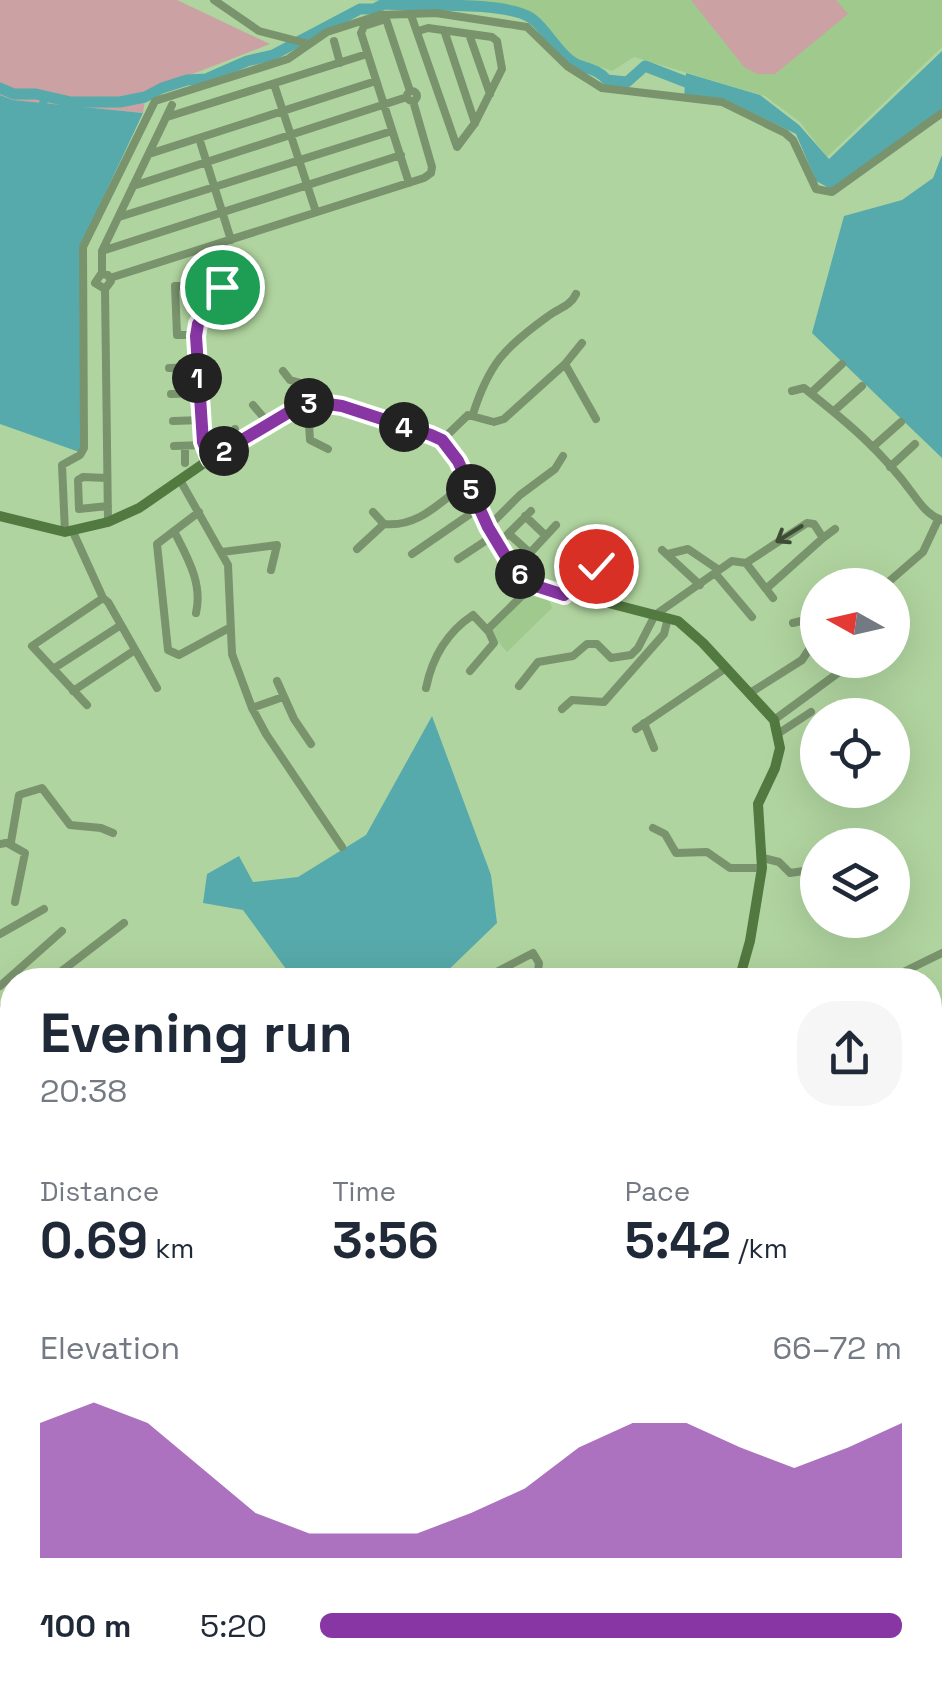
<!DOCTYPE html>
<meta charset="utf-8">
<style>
:root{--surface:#fff;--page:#f6f6f7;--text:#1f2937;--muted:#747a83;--accent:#8936a5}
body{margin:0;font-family:"Space Grotesk",sans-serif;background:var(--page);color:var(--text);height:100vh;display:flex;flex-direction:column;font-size:38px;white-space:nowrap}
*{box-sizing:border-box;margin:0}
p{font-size:32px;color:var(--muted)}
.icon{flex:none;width:55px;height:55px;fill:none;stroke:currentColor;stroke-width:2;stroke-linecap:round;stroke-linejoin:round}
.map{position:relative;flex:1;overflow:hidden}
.details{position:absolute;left:0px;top:968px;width:942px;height:718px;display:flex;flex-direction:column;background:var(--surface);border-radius:40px 40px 0 0;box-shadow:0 10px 40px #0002}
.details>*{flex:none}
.needle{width:65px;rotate:278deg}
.tools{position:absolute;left:800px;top:568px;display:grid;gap:20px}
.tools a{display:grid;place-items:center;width:110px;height:110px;border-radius:50%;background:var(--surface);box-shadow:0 10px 40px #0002;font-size:50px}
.pin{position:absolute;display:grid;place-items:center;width:85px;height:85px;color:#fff;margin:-42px;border:5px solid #fff;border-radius:50%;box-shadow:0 2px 10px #0007}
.km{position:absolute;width:50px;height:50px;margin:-25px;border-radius:50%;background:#222;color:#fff;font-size:28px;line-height:50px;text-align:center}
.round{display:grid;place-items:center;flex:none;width:105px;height:105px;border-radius:40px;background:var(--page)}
.summary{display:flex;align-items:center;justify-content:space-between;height:170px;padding:0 40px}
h1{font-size:55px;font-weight:800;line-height:75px}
.stats{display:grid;grid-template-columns:repeat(3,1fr);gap:15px;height:170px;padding:10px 40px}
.stats div{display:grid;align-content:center}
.stats b{font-size:50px;font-weight:800}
.stats small{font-size:28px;font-weight:400}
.stats p{font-size:28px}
.chart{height:280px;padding:20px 40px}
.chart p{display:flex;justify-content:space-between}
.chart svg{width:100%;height:180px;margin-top:10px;fill:var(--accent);opacity:.7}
ul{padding:0 40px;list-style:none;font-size:32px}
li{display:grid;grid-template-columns:160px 120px 1fr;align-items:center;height:75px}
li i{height:25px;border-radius:12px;background:var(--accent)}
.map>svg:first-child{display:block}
</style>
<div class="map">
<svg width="942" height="1683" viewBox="0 0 942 1683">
<rect width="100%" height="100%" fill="#b0d49f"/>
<!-- built -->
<path fill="#a0c98e" d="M364,0H942V47L827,157L800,122L765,96L634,57L612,71L574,57L525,11Z
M532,588L548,597L552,608L507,652L489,631Z"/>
<!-- green -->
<path fill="#cba1a3" d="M0,0H177L270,44L146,92L143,113L13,100L0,95Z
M691,0H836L848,14L775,74H757L744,67Z"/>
<!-- water -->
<path fill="#57aaab" d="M942,51V109L842,185L831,189L816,181L796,134L724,99L684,97L686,73L760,95L799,125L829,159Z
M0,95L13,100L143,113L80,247L82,453L0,424Z
M942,155V458L812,333L844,216L902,200L933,178Z
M432,716L491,875L497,923L438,980H294L243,910L203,903L207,874L239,856L253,882L298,877L366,835Z
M0,1644L12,1646V1672L90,1673L107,1683H0Z"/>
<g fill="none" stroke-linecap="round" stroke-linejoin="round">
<!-- canal -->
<path stroke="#57aaab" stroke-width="8" d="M40,111L46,96"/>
<!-- river -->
<path stroke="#57aaab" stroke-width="11" d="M0,88L14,94H36L71,102H120L145,97L162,88L187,80L206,79L247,61L273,55L360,9H374L384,4C416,6 506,1 531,18C547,29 557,53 574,63C586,69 597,68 607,80L627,82L645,66L699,87
M879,1672L893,1683"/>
<!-- street -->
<path stroke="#79936d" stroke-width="8" d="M214,0L259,31L309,44
M412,18L457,147L475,123L502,69L497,41L492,37L428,28L418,31
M444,30L475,123
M469,34L490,94
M334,41L340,63
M274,84L316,212
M407 96a5 5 0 1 1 10 0a5 5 0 1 1-10 0Z
M167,117L367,54
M199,138L231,240
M149,154L376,81
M409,183L361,33L364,26L386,19L410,91
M133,186L407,97
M119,217L392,131
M102,251L401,155
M102,274V251L172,105
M110,278L424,178L431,173L432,167L413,101
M197,286C199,334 190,416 210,459
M105,289L95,283L101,274L108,275L111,281L105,289L108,522
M198,324L229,277
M196,335H177L175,286L223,287
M565,364L582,343
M169,368L196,367
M283,371L290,380L301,383L307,392L310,440L328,449
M792,391L804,388C847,422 881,450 913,494C921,505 929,516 942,520
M811,393L842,364
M171,394L199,393
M253,405L270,425
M834,411L862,386
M473,414C489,364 504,348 547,317C558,308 570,307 576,294
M173,421L202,420
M235,429L238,444
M442,440L468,415L494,422L504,419L565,364L596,419
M875,445L901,422
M174,446L204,445
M185,446V463
M890,467L915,444
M107,478L83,477L78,480L79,509L108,506
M180,480L228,565L232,654L252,708L266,734L342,847
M199,512L157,544L168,650L179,655L229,628
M373,512L384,524C419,528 442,500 468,482
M525,516L545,535
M488,527L520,495L555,469L563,456
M174,531C187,557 203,583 196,613
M65,532L62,465L80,455L84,448L83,247L155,101L288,59L327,32L380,15L436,13L527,27L567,66L602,88L722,102L785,133L793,140L816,189L832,192L942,113
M73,532L103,598L108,602L157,688
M509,534L530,553L556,525
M823,538L835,529
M498,544L531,511
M357,549L384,524
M662,550L700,585
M222,552L277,545L271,570
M412,554L479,508
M668,554L688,549L719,570
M458,559L493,536
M600,559L619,567
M746,563L807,523L814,524L823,538L766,589
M715,573L752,617
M885,585L923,552L938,520
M564,595C581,580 599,570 599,547
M793,623L805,620L817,636
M487,630L533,585
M53,669L121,625
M277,681L294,719L311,744
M519,686L538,662L573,656L587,644H597L611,658L631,655L638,648L655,615L732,561L746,563L773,598
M426,688C432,658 446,633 473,615L489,632L494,643L470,671
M73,691L135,650
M750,693L802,660L818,636
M87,705L32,646L103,598
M252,708L283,697
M562,709L572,700L604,702L664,634L668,618
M774,720L853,662
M644,723L654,748
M636,729L726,668
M779,733L811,712
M653,828L665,834L676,853L707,852L730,868H762
M0,844L11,842L19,795L42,788L70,825L101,828L113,833
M9,844L25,853L15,902
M878,845L882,841
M763,858L779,862L790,873L818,869
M0,934L44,909
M50,980L124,923
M481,980L533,953L539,963L537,980
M887,980L942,953
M0,986L62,931
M932,1000L942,1015
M0,1009L12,1002
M930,1043L942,1061
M0,1050L12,1045
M930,1103L942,1091
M930,1113V1116
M930,1172L942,1164
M930,1178L942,1189
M0,1226L12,1227
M930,1310L942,1298
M930,1321L942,1330
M930,1372L942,1363
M930,1396L942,1412
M276,1672L285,1678L290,1672
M450,1672V1683
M602,1672L609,1683
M681,1672L685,1683
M795,1672L802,1683
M826,1672L833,1683
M630,1682L651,1672
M695,1683L714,1672
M746,1683L766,1672
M842,1683L859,1672"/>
<!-- secondary -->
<path stroke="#52793f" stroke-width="10" d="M0,516L65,532L108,522L139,508L210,459L306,404L342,406L442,440L460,465L498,544L525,579L552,594L597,600L678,621L703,643L774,720L780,748L775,768L758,804L762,868L750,941L739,980"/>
<!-- primary -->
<path stroke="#356518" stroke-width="11" d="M0,1114L12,1117
M930,1266L942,1270"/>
</g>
<!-- one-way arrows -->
<defs><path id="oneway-shaft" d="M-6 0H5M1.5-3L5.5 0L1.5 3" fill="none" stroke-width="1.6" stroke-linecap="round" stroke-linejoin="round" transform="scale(2.5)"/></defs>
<use stroke="#3d4d35" href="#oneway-shaft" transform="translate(789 534) rotate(148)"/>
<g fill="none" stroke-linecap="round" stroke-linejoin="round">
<defs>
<path id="route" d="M222,287L198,324L196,336L203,442L210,459L296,408L314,402L342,406L431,435L442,440L458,461L488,527L509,562L533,585L564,595L596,566"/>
</defs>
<!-- route casing -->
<use href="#route" stroke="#fff" stroke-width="20"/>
<!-- route -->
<use href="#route" stroke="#8936a5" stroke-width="12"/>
</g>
</svg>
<div class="tools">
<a><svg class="needle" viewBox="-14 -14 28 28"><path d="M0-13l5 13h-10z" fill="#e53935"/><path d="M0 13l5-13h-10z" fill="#747a83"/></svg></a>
<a><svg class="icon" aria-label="locate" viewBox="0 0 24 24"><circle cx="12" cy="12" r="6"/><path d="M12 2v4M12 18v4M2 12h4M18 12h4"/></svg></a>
<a><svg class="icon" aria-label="layers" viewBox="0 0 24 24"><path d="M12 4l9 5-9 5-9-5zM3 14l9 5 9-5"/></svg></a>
</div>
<div class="pin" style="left:222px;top:287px;background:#1e9e55"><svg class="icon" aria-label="arrive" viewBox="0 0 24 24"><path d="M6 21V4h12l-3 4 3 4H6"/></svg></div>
<div class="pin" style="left:596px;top:566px;background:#d93025"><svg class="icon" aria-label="check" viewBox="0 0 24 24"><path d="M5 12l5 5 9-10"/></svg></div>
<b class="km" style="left:197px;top:378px">1</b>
<b class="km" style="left:224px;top:451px">2</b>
<b class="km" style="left:309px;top:403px">3</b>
<b class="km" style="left:404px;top:427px">4</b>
<b class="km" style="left:471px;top:489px">5</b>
<b class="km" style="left:520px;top:574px">6</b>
<section class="details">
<div class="summary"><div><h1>Evening run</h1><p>20:38</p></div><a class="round"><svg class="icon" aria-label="share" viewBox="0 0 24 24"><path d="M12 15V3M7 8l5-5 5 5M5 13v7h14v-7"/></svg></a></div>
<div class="stats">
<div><p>Distance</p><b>0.69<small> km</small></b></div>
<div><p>Time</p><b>3:56</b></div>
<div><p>Pace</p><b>5:42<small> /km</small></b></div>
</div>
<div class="chart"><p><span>Elevation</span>66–72 m</p>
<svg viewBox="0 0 160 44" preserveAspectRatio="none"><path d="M0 44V11L10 6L20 11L30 22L40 33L50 38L60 38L70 38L80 33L90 27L100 17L110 11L120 11L130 17L140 22L150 17L160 11V44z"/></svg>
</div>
<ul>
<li><b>100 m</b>5:20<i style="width:100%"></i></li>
</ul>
</section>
</div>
